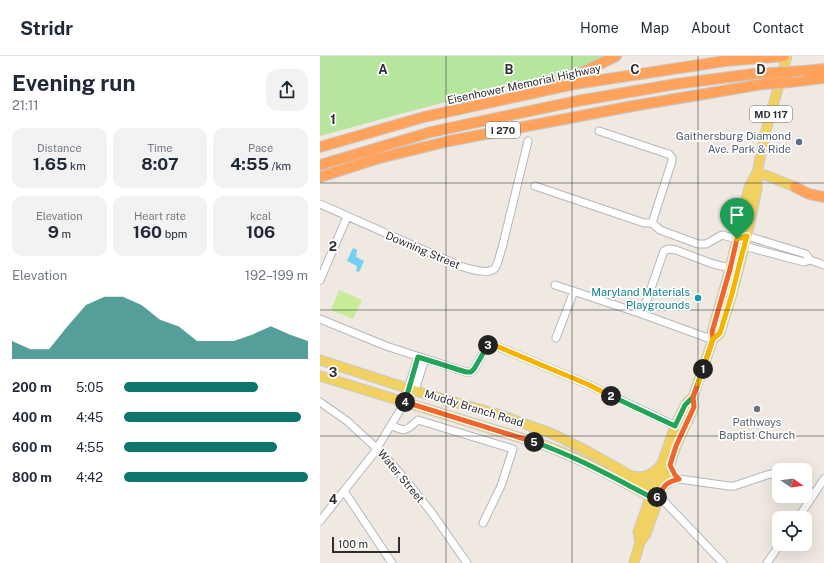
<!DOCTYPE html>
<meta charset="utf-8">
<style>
:root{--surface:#fff;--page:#f2f2f3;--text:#1f2937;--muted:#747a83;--line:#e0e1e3;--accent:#0f766e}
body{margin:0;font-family:"Public Sans",sans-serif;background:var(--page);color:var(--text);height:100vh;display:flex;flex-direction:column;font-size:15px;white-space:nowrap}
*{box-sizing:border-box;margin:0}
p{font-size:13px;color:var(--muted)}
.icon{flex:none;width:22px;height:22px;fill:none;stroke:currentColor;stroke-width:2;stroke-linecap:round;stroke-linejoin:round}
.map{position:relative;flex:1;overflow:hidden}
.side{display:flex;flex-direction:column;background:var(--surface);width:320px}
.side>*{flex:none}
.needle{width:26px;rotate:103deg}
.tools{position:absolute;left:452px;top:407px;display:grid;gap:8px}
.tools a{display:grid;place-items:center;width:40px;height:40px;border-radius:8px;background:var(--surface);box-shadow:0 4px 16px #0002;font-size:20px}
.scale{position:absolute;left:12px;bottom:10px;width:68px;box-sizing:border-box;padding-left:4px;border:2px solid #2e2e2e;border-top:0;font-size:11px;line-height:14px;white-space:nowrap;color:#2e2e2e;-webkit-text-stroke:3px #fff;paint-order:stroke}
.pin{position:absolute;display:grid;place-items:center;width:34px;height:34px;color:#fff;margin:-41px -17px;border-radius:50% 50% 50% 0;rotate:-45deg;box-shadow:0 0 4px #0007}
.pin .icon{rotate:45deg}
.km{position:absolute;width:20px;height:20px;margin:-10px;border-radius:50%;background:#222;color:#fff;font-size:11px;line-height:20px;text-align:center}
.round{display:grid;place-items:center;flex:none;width:42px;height:42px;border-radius:12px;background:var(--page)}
.head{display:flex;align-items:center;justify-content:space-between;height:68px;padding:0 12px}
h1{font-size:22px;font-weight:700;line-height:30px}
.stats{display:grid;grid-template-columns:repeat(3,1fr);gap:6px;height:68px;padding:4px 12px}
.stats div{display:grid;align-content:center;border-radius:10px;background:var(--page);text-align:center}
.stats b{font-size:17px;font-weight:700}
.stats small{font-size:11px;font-weight:400}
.stats p{font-size:11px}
.chart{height:112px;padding:8px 12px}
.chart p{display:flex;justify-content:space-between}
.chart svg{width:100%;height:72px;margin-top:4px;fill:var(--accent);opacity:.7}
ul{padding:0 12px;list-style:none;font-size:13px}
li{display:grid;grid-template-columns:64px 48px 1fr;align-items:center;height:30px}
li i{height:10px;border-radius:5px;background:var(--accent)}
header{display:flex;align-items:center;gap:24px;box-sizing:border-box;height:56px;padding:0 20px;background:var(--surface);border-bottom:1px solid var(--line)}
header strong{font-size:19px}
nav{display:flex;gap:22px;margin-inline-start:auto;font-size:14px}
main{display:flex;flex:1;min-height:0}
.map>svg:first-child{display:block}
</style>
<header>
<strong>Stridr</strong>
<nav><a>Home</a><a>Map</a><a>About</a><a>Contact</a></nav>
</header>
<main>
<section class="side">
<div class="head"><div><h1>Evening run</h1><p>21:11</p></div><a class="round"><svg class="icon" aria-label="share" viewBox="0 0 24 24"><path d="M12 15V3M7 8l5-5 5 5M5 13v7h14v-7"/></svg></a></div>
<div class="stats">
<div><p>Distance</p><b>1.65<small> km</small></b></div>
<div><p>Time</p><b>8:07</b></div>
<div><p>Pace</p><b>4:55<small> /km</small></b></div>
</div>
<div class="stats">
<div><p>Elevation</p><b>9<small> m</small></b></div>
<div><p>Heart rate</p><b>160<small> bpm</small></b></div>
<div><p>kcal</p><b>106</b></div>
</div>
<div class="chart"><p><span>Elevation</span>192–199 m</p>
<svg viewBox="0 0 160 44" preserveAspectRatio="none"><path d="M0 44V33L10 38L20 38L30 24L40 11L50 6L60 6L70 11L80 20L90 24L100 33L110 33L120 33L130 29L140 24L150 29L160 33V44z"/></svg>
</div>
<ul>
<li><b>200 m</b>5:05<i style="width:73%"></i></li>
<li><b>400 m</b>4:45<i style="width:96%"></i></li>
<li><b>600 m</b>4:55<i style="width:83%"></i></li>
<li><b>800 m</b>4:42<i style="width:100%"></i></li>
</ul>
</section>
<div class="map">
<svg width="504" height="507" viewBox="0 0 504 507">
<rect width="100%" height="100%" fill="#efe9e1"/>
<!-- green -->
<path fill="#b6e59e" d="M0,0H288L249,17L241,20L126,46L80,58L0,80Z"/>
<!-- pitch -->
<path fill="#c9ec9a" d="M19,234L42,244L33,263L11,254Z"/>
<!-- water -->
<path fill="#75cff0" d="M33,192L37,194L36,201L44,205L39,216L36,215L37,210L27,205Z"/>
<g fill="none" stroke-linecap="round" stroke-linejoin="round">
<defs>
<path id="minor" d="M279,75L345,97L349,98L352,102V105L332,167L340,174L378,188H386L402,179L417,183L427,180L486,198L490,204
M215,130L324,167H332
M0,148L140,210C146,212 168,219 174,213C178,210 180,197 182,192L208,85
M421,187L424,190L484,206L490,204L504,209
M0,224L27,161
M235,229L322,258L385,281L393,283
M322,258L344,195C348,192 351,193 356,194L393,208L414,213
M0,263L66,290L146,316H151L154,313L169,287L267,328L358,371
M236,282L254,235
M87,336L98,301
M0,346L27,365L63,398L85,423L112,457L147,507
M71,369C85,377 87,374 98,364L193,393L181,430L163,467
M343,431L354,424L359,423L409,430H414L447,419L456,417L459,418
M485,432L494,438
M24,435L72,507
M339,440L403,507
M478,462L504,423
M0,465L54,397L85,346L95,334L105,303
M447,507L460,488"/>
<path id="major" d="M437,117L448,120L475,131
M393,283L392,276L410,213L429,131L436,118
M0,304L99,336L177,358L219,373L235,379L265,394L294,410L333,433L339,440
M0,320L224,389C261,403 296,422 331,441H336
M312,420C325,423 333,418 341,409
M320,486L318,476L355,370L365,349L373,341L393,283L400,277L412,238L427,180L437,133V117L445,78L467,0
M314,507L320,486L326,478L342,433L356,390L374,351L373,341"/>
<path id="highway" d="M483,15L504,13
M470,26L504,22
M239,27L251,22L296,0
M0,91L104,61L255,28L405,5L464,0
M0,109L111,76L257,45L356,28L433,18
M0,121L56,103L129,85L313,50L444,28
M475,131L489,138L504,141"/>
</defs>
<!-- minor casing -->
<use href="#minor" stroke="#b4b7c1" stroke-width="9"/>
<!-- major casing -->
<use href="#major" stroke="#c9c9c9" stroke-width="11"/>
<!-- highway casing -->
<use href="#highway" stroke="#c9c9c9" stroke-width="12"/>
<!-- minor -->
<use href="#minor" stroke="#fff" stroke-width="7"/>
<!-- major -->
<use href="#major" stroke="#f2d163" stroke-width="9"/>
<!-- highway -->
<use href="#highway" stroke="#ffa35c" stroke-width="10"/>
<defs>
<path id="highway-bridge" d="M433,18L483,15
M444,28L470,26"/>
</defs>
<!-- highway-bridge casing -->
<use href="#highway-bridge" stroke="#c9c9c9" stroke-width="12" stroke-linecap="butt"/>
<!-- highway-bridge -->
<use href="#highway-bridge" stroke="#ffa35c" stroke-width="10"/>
</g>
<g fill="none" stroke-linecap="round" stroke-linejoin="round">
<defs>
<path id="split-1" d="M383,313L393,283L392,276L410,213L417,183"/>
<path id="split-2" d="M291,340L355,370L365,349L373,341L383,313"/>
<path id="split-3" d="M168,289L169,287L267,328L291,340"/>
<path id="split-4" d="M85,346L98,301L146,316H151L154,313L168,289"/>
<path id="split-5" d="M85,346L214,386"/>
<path id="split-6" d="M214,386C255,400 292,421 331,441H337"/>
<path id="split-7" d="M337,441L339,440C344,429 347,426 359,423L355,419L350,409L356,390L374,351L373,341L378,328"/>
<path id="split-8" d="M378,328L393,283L400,277L412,238L421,202"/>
<path id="split-9" d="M417,183L427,180L421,202"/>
</defs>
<!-- split-1 casing -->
<use href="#split-1" stroke="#fff" stroke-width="8"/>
<!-- split-2 casing -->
<use href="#split-2" stroke="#fff" stroke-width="8"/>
<!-- split-3 casing -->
<use href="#split-3" stroke="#fff" stroke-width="8"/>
<!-- split-4 casing -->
<use href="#split-4" stroke="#fff" stroke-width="8"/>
<!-- split-5 casing -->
<use href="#split-5" stroke="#fff" stroke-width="8"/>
<!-- split-6 casing -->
<use href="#split-6" stroke="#fff" stroke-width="8"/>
<!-- split-7 casing -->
<use href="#split-7" stroke="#fff" stroke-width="8"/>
<!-- split-8 casing -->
<use href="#split-8" stroke="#fff" stroke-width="8"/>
<!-- split-9 casing -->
<use href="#split-9" stroke="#fff" stroke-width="8"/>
<!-- split-1 -->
<use href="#split-1" stroke="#f0652b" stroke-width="5"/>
<!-- split-2 -->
<use href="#split-2" stroke="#22a559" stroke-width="5"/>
<!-- split-3 -->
<use href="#split-3" stroke="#f5b400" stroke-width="5"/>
<!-- split-4 -->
<use href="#split-4" stroke="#22a559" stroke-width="5"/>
<!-- split-5 -->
<use href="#split-5" stroke="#f0652b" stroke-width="5"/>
<!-- split-6 -->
<use href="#split-6" stroke="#22a559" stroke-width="5"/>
<!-- split-7 -->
<use href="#split-7" stroke="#f0652b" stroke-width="5"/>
<!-- split-8 -->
<use href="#split-8" stroke="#f5b400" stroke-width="5"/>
<!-- split-9 -->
<use href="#split-9" stroke="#f5b400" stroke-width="5"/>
</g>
<!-- grid -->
<path fill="none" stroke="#2e2e2e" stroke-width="1" stroke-opacity="0.55" d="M126,0V507M252,0V507M378,0V507M0,127H504M0,254H504M0,380H504"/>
<!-- markers -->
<circle fill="#5c6f8a" stroke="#fff" stroke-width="1.5" cx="479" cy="86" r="4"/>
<circle fill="#0f9aa8" stroke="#fff" stroke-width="1.5" cx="378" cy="242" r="4"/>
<circle fill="#6b7280" stroke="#fff" stroke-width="1.5" cx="437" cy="353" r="4"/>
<g text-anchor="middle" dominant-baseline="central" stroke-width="3.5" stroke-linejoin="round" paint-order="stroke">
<!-- shield labels -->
<g fill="#fff" stroke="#6d6d6d" stroke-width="1">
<rect x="430" y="50" width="42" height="16" rx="3"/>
<rect x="166" y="66" width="34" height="16" rx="3"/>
</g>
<g font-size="10" font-weight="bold" fill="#2e2e2e">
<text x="451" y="58">MD 117</text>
<text x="183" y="74">I 270</text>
</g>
<!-- street labels -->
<g font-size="11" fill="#2e2e2e" stroke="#fff">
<text transform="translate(204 28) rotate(-12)">Eisenhower Memorial Highway</text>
<text transform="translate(103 194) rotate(23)">Downing Street</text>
<text transform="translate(154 352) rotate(17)">Muddy Branch Road</text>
<text transform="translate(81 420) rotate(50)">Water Street</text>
</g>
<!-- service labels -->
<g font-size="11" fill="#4e5e75" stroke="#fff" text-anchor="end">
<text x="471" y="80">Gaithersburg Diamond<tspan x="471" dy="13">Ave. Park &amp; Ride</tspan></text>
</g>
<!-- culture labels -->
<g font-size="11" fill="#0d838f" stroke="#fff" text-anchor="end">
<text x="370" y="236">Maryland Materials<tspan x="370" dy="13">Playgrounds</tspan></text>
</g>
<!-- worship labels -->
<g font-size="11" fill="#5b616d" stroke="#fff">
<text x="437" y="366">Pathways<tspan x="437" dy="13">Baptist Church</tspan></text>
</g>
</g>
<g font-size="13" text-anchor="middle" font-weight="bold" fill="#2e2e2e" stroke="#fff" stroke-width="3.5" stroke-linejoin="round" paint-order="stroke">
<text x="63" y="18">A</text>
<text x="189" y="18">B</text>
<text x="315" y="18">C</text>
<text x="441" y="18">D</text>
<text x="13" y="68">1</text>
<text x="13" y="195">2</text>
<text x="13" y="321">3</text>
<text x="13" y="448">4</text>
</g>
</svg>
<div class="tools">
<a><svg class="needle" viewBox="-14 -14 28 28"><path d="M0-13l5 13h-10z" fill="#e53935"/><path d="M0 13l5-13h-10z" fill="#747a83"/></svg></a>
<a><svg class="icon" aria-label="locate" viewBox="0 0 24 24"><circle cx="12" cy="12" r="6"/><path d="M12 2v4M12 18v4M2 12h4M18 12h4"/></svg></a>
</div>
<div class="scale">100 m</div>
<div class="pin" style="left:417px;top:183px;background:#1e9e55"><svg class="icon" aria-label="arrive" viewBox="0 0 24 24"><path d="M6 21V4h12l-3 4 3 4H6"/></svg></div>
<b class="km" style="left:383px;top:313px">1</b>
<b class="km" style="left:291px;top:340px">2</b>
<b class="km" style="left:168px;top:289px">3</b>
<b class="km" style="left:85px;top:346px">4</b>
<b class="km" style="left:214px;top:386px">5</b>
<b class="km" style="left:337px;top:441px">6</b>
</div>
</main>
